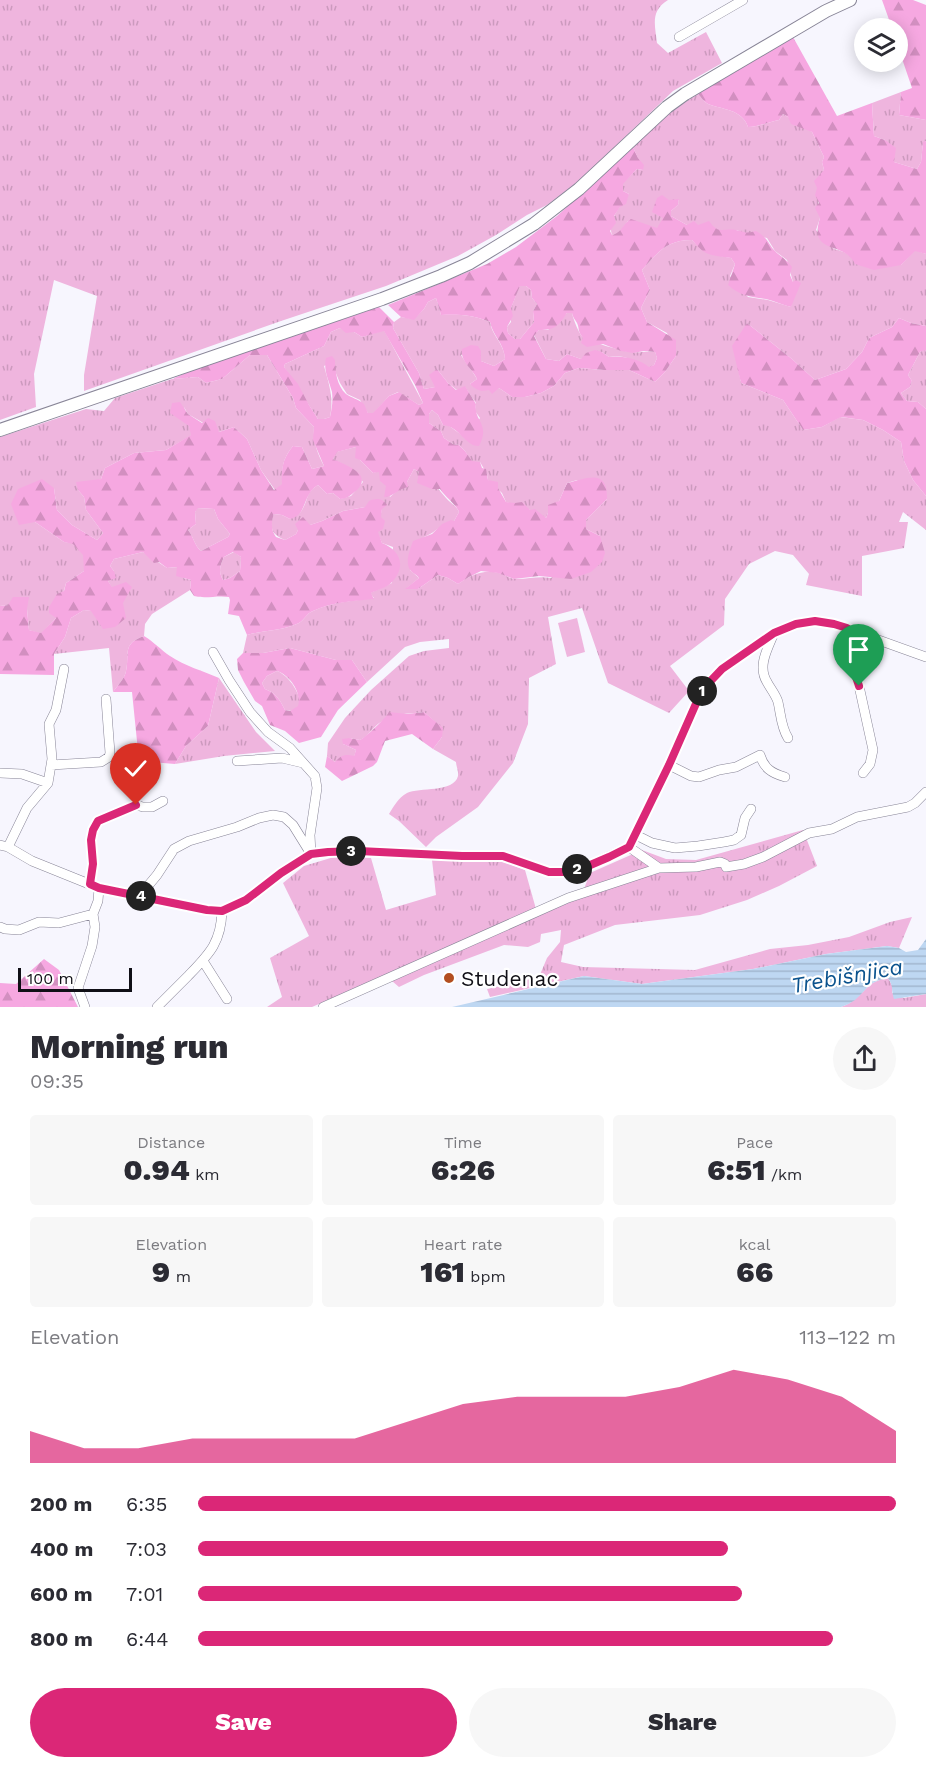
<!DOCTYPE html>
<meta charset="utf-8">
<style>
:root{--surface:#fff;--page:#f7f7f7;--text:#2b2b33;--muted:#7c7c81;--accent:#db2777}
body{margin:0;font-family:"Work Sans",sans-serif;background:var(--page);color:var(--text);height:100vh;display:flex;flex-direction:column;font-size:22px;white-space:nowrap}
*{box-sizing:border-box;margin:0}
p{font-size:20px;color:var(--muted)}
.icon{flex:none;width:33px;height:33px;fill:none;stroke:currentColor;stroke-width:2;stroke-linecap:round;stroke-linejoin:round}
.map{position:relative;height:1007px;overflow:hidden}
.details{display:flex;flex-direction:column;background:var(--surface);flex:1}
.details>*{flex:none}
.controls{position:absolute;left:854px;top:18px;display:grid;gap:12px}
.controls a{display:grid;place-items:center;width:54px;height:54px;border-radius:50%;background:var(--surface);box-shadow:0 3px 15px #0003;font-size:30px}
.scale{position:absolute;left:18px;bottom:15px;width:114px;box-sizing:border-box;padding-left:6px;border:3px solid #100f16;border-top:0;font-size:16px;line-height:21px;white-space:nowrap;color:#100f16;-webkit-text-stroke:4px #fff;paint-order:stroke}
.pin{position:absolute;display:grid;place-items:center;width:51px;height:51px;color:#fff;margin:-62px -26px;border-radius:50% 50% 50% 0;rotate:-45deg;box-shadow:0 0 6px #0007}
.pin .icon{rotate:45deg}
.km{position:absolute;width:30px;height:30px;margin:-15px;border-radius:50%;background:#222;color:#fff;font-size:16px;line-height:30px;text-align:center}
.round{display:grid;place-items:center;flex:none;width:63px;height:63px;border-radius:32px;background:var(--page)}
.head{display:flex;align-items:center;justify-content:space-between;height:102px;padding:0 30px}
h1{font-size:33px;font-weight:800;line-height:45px}
.stats{display:grid;grid-template-columns:repeat(3,1fr);gap:9px;height:102px;padding:6px 30px}
.stats div{display:grid;align-content:center;border-radius:6px;background:var(--page);text-align:center}
.stats b{font-size:30px;font-weight:800}
.stats small{font-size:16px;font-weight:400}
.stats p{font-size:16px}
.chart{height:168px;padding:12px 30px}
.chart p{display:flex;justify-content:space-between}
.chart svg{width:100%;height:108px;margin-top:6px;fill:var(--accent);opacity:.7}
.action{display:flex;gap:12px;margin-top:auto;padding:12px 30px}
.action a{flex:1;height:69px;border-radius:36px;background:var(--accent);color:#fff;font-size:24px;font-weight:800;line-height:69px;text-align:center}
.action a+a{background:var(--page);color:var(--text)}
ul{padding:0 30px;list-style:none;font-size:20px}
li{display:grid;grid-template-columns:96px 72px 1fr;align-items:center;height:45px}
li i{height:15px;border-radius:8px;background:var(--accent)}
.map>svg:first-child{display:block}
</style>
<div class="map">
<svg width="926" height="1007" viewBox="0 0 926 1007">
<defs>
<pattern id="grass-tufts" width="24" height="20" patternUnits="userSpaceOnUse" patternTransform="scale(1.5)"><rect width="24" height="20" fill="#efb5de"/><path d="M3 7l-1-3M5 7V3M7 7l1-3M15 17l-1-3M17 17v-4M19 17l1-3" fill="none" stroke="#cc9abe"/></pattern>
<pattern id="forest-firs" width="22" height="20" patternUnits="userSpaceOnUse" patternTransform="scale(1.5)"><rect width="22" height="20" fill="#f6a8e1"/><path d="M5 1l3.5 6h-7zM16 11l3.5 6h-7z" fill="#d28fc0"/></pattern>
<pattern id="water-rules" width="6" height="5" patternUnits="userSpaceOnUse" patternTransform="scale(1.5)"><rect width="6" height="5" fill="#bed7f2"/><path d="M0 2.5h6" fill="none" stroke="#a2b7cf"/></pattern>
</defs>
<rect width="100%" height="100%" fill="#f7f6fe"/>
<!-- grass -->
<path fill="url(#grass-tufts)" d="M0,0H668C650,11 655,25 657,43L668,53L706,32L722,63L673,91L579,181L547,205L527,215L496,235L458,256L386,286L281,321L84,391V375L97,296L54,280L34,374L36,407L0,420Z
M901,92L899,115L926,120V141L923,143L921,162L917,169L894,162L885,140L874,136L872,103Z
M698,94C701,97 704,102 708,104C723,110 742,109 748,127C759,127 768,122 779,120L783,114L812,132L824,157L822,162L824,170L817,188L820,218L816,230L834,249L844,252L852,257L901,265L915,250L926,254V326L911,323L899,318L892,327L869,338L862,352L846,369L815,380L792,359L747,323L738,367L741,383L783,400L803,430L822,427L840,417L863,420L883,430L901,442L904,461L913,480L926,496V530L903,512L899,522H908L904,548L862,556V596L806,585L809,574L793,555L775,551L749,564L725,599L724,625L670,666L689,691L669,713L608,683L582,608L548,617L556,664L529,678L528,724L513,763L478,807L436,837L426,847L399,821L389,814C394,806 398,798 407,793C419,787 454,793 458,776C459,772 456,766 456,762L433,749L442,737V728L424,712C407,714 391,713 378,724C371,730 368,736 360,740L350,738L343,744L356,750L354,757L335,762L327,756L328,743L345,718L371,690L409,656L424,651L449,648V639L420,642L405,647L367,682L352,660H336L290,648L263,653H243L247,635C264,630 283,631 299,623C304,620 307,613 313,611C331,602 354,601 374,598L370,593L392,583L393,547L382,543L377,532L382,509L365,507L343,511L322,521L310,525L298,530L296,534L285,540C271,535 269,526 274,514L282,515L290,519C294,516 300,514 302,510C309,499 305,493 318,485L327,494L333,493L340,499L351,496L363,482L354,470L333,459L336,452L356,447L360,460L373,473L379,471L387,486L390,497L407,482L414,469C428,477 436,486 446,498C450,503 456,505 459,512L454,521C438,525 437,532 424,537L410,570L419,578L407,588L418,589L438,575L448,578L458,584C471,575 483,569 499,573C505,575 510,579 517,579C529,579 539,576 551,578L600,536L586,529V520L607,499L577,480L567,483L559,501L548,513L546,518L530,510L506,502L502,493L488,480L487,474L480,462H472L465,451L459,445L453,444L444,438L441,431L429,423V414L432,410L438,415L443,425H448L467,439L480,418L475,411L476,403L465,387L457,390L448,383L437,369L435,387L424,389L419,373L393,328L394,322L401,317L414,319L424,309L428,302L436,298L441,315C458,314 474,315 490,322C492,336 504,343 505,359L494,366L481,361V351L461,355C466,364 472,370 477,379L470,384L489,390L499,388L512,397H525L541,393L554,386L565,373L579,368L604,370H629L655,382L665,372L676,356L667,333L647,322L641,308L650,290L642,270C658,252 667,240 692,240C701,251 718,256 731,258L735,264L730,276L748,297L768,300L791,307L793,282L787,260L775,251L767,238L745,234L737,230L723,231L698,225H687L671,216V211L678,205L679,199L657,229L628,221L619,233L612,235C607,221 621,205 629,194L623,191L622,184L637,169L643,170L633,147C654,125 672,110 698,94Z
M520,285L526,286L531,290L532,298L537,304L533,311L534,322L520,339H515L508,333L507,327L511,322V308Z
M567,313H572C573,318 579,335 584,338C589,341 624,352 631,352C639,353 646,351 655,352L657,358L654,365L649,368C636,361 624,354 609,357L602,352L581,359L567,354L559,361L546,359L534,335L539,330H548Z
M340,328L354,332L362,337L384,330L423,403L419,405L398,392L389,396L373,414L368,413L360,400L347,394L340,383L335,371V360L324,366C329,384 334,398 330,417L324,419H318L284,367L285,364L324,346L331,332Z
M925,349L926,352V409L918,402L907,401L901,393L910,387L912,381L908,375L920,352Z
M250,355H267L293,398L296,408L314,427C313,442 317,452 324,466L312,469L302,447L293,446C283,458 281,468 283,484L275,490L261,470L247,439L234,427L219,432L188,414L184,407L192,435L166,450L134,453L105,468L101,479L78,490L84,497L86,510L103,533L97,540L72,525L57,510L54,488L35,522L64,542L73,543L84,555V571L66,583L56,618L41,634L29,630L27,609L8,605L0,606V437L86,409L104,411L115,398L172,379L198,377L206,383L222,379Z
M197,508L214,509L218,519L230,534L228,537L201,551C194,545 194,537 188,530L196,524L195,512Z
M143,552L167,568L178,567L183,578L191,580L190,590L152,614L145,624L144,636C121,644 130,655 126,671C125,678 117,686 113,692L109,648L54,654L65,637L71,618L84,610L91,611L112,588L108,581L114,571L110,566L114,559Z
M234,552L241,557L240,571L230,578L223,580C218,571 220,566 224,557Z
M277,671C294,677 314,716 285,710C280,700 276,693 265,689L262,683L267,676Z
M219,678L256,732L275,751L224,756L175,764L186,746L208,726Z
M803,830L817,866L779,886L747,900L700,915L615,925L564,945L561,962L583,967L695,970L770,949L808,945L849,937L890,922L912,917L899,948L887,946L826,954L753,969L642,984L584,976L490,997L487,989L539,977L547,958L560,942L561,930L541,934L540,942L528,947L504,945L424,975L399,987L385,975L312,1007H267L282,997L270,958L309,936L283,883L304,866L334,857L371,858L386,910L436,895L432,860L503,862L525,870L536,909L584,889L590,873L642,850L666,859L696,860Z
M888,978L893,987L892,993L904,998L926,994V1007H841C846,1005 851,1003 855,999C869,988 867,982 888,978Z"/>
<!-- forest -->
<path fill="url(#forest-firs)" fill-rule="evenodd" d="M882,0H913L926,5V120L899,115L901,92L912,88L897,44V28H892Z
M793,37L837,116L872,103L874,136L885,140L896,148L894,162L917,169L921,162L923,142L926,141V254L915,251L901,265L874,270L855,264C844,240 808,256 820,218L815,208L819,203L815,195L817,188L814,181L824,170L822,162L824,157L812,132L791,124L788,117L783,114L779,120C768,122 759,127 748,127C742,109 723,110 708,104C704,102 701,97 698,94Z
M633,147L638,158L644,165L643,170L637,169L623,184V191L629,194L626,204L620,207L614,216L616,223L610,231L612,235C623,232 622,224 631,219L657,228L663,218L652,212L657,198L662,195L669,200L679,199L678,205L671,211V216L687,225L694,221L698,225L709,221C719,235 723,228 736,230C747,232 742,234 756,231C770,239 767,244 777,253C783,258 788,261 792,267L790,275L793,282L796,280L801,283L791,307C783,305 774,301 766,299C751,297 740,296 728,285L735,264L731,258C711,255 706,257 692,240C667,240 658,252 642,270L650,290L641,308L647,322L676,340V356L665,372L655,382L629,370H604L579,368L565,373L554,386L541,393L525,397H512L499,388L492,394L489,390C480,392 476,390 470,384L477,379C472,368 460,362 462,349L471,345L478,346L481,351V361L494,366L505,359C504,343 493,336 490,322C474,315 458,314 441,315L436,298L428,302L424,309L414,320L401,317L388,305L487,264L516,247L557,216ZM520,286H526L531,290L532,298L537,304L533,311L534,322L520,339H515L508,333L507,327L513,316L511,308ZM567,313H572C573,318 575,319 577,323C580,330 577,330 583,338L581,343L587,347L603,344L621,351L633,353L644,351L655,352L657,358L654,365L649,367C640,359 621,355 609,357L602,352L595,350L586,353L581,359L567,354L559,361L546,359L534,336L539,330C556,330 558,326 567,313Z
M379,307L394,322L393,328L419,373L424,389L435,387L429,375L437,369L448,383L456,390L465,386L476,404C473,421 491,423 479,446C466,447 459,426 443,425L438,415L432,410L429,414V423L441,431L444,438L453,444L459,445L465,451L472,461L480,462L482,468L486,469L488,480L498,482V488L506,502L515,503L522,502L530,510L535,509L546,518L548,513V505L559,501L567,483C587,478 608,468 607,499L586,520V529L600,536L605,553L602,562L591,572L571,579L539,576L514,579L498,573L481,571L469,577L458,584L448,578L438,575L418,589H405L419,578C417,575 414,574 411,571C404,563 410,550 413,541L432,534L442,524L451,520L454,521L459,512C456,504 445,497 440,489H432L417,483L419,472L414,469L407,482L408,487C397,489 394,497 384,497L386,486L380,481L379,472L373,473L360,460L355,458L356,447L337,452L333,459C346,465 373,474 357,490C351,495 347,499 340,499L333,493L327,494L318,485C302,494 308,515 290,519L282,515L274,514C271,522 271,530 276,537L285,540L296,534L298,530L295,524L303,517L310,525L322,521L343,511L365,507L369,501C377,498 382,498 387,505L382,509L381,517L385,521L383,529L378,532L382,543C400,550 407,566 392,582C388,587 377,590 371,593L374,599C354,601 332,602 313,611C307,613 304,620 299,623C283,631 264,630 247,635L239,616L228,614L230,600L229,597C217,595 206,599 194,596L190,590L191,580L176,576L177,567L167,568L159,562L154,563L143,552L114,559L110,566L114,571L116,578L108,581L112,587L126,582L132,587L123,603L126,618L115,627L103,629L91,611L84,610L71,618L65,637L54,654V675L0,674V606L8,605L13,597H29L27,609L29,630L41,633L56,618L49,613V607L57,594L64,591L66,583L84,571L83,555L73,544L64,542L35,522L19,525L11,504L18,489L42,479L54,488L57,510L72,525L97,540L103,533L86,510L84,497L78,490L76,482L101,479L105,468L134,453L166,450L191,435L189,426L170,413L172,403L180,402L188,414L202,423L208,418L215,421L219,432L234,427L247,439L261,470L274,490L282,484C281,468 283,458 293,446L302,447L312,469L324,466L313,440L314,427L296,408L293,398L267,355H250L222,379L206,383L198,377L172,379L195,369ZM340,328L346,333L354,332L362,337L384,331L415,385L423,403L419,405L399,392L389,396L373,413H368L364,404C359,399 351,398 346,394C337,386 335,371 335,360L332,356L326,358C323,371 329,380 332,392C333,401 332,408 330,417L324,419H318L309,405L298,384L284,367L285,364L324,346L331,332ZM198,508L214,509L218,519L230,534L228,537L201,551C194,545 194,537 188,530L196,524L195,512ZM233,552L241,557L240,571L230,578L223,580C218,571 220,566 224,557Z
M899,318L911,323L926,326V352L925,350L920,352L908,375L912,381L910,387L901,393L907,401L918,402L926,409V496L913,480L904,461L901,442L883,430L863,420L841,417L822,427L803,430L783,400L741,383L732,346L747,323L792,359L815,380L846,369L862,352L869,338L892,327Z
M144,636C154,642 161,650 170,656C185,666 203,671 219,678L208,726L186,746L175,764L139,761L132,692H113C117,686 125,678 126,671C130,655 121,644 144,636Z
M290,648L336,660H352L367,682L338,710L321,737L299,743L285,731L270,725L262,706L255,701L244,682L238,670L237,659L243,653H263ZM277,671C290,675 302,693 298,706L290,711L285,710C280,700 276,693 265,689L262,683L267,676Z
M389,712L407,714L424,712L443,728L442,737L433,749L412,734L385,741L377,762L373,766L342,781L325,767L327,756L335,762C342,755 344,754 354,756L356,750L343,744L342,739L350,738L360,740C366,737 387,717 389,712Z
M44,959L59,970L78,1007H0V983L16,984Z"/>
<!-- park -->
<path fill="#efb5de" d="M577,618L585,652L567,657L558,623Z"/>
<!-- water -->
<path fill="url(#water-rules)" d="M926,939V994L894,999C891,990 894,987 888,978C867,982 869,988 855,1000C851,1003 846,1005 841,1007H452L584,976L642,984L753,969L826,954L887,946L899,948L906,952L918,950Z"/>
<g fill="none" stroke-linecap="round" stroke-linejoin="round">
<defs>
<path id="minor" d="M679,37L743,0
M847,628L845,635L848,650L859,686L873,750L870,764L863,773
M774,633C768,648 757,666 767,682C770,688 776,695 778,702C781,715 781,727 788,738
M237,761L282,758L303,763
M51,765L101,762L109,757L110,753L106,699
M669,765L691,776L699,777L719,770L736,767L760,755C764,768 771,773 785,777
M0,773L22,774L48,783
M636,835L652,843L675,848L698,846L724,842L734,840L741,835L745,818L751,809
M0,845L8,847L32,861L99,888L206,910L222,911L246,900L281,873L311,854L328,852L359,851L462,856H503L549,872H568L588,866L629,847L669,765L702,690L722,669L774,633L796,624L815,621L834,624L926,657
M8,847L27,808L48,783L52,759L49,724L56,710L64,669
M629,847L659,868L696,867L720,862L725,864L726,867L744,864L763,857L809,833L832,829L857,817L908,807L915,803L926,792
M90,884L93,864L91,840L93,830L98,821L136,805L143,807H152L163,801
M137,895L147,887L157,875L174,849L189,841L237,827L259,818L273,815L284,817L293,825L311,854L310,835L317,788L315,776L290,748L268,732L250,712L229,680L213,652
M0,927L5,929L19,930L39,922L59,923L93,914L98,901L99,888
M203,961L227,999
M85,1007L78,988L92,946L95,927L93,914
M157,1007C167,997 177,987 188,976C209,954 221,943 222,911
M323,1007L568,898L659,868"/>
<path id="major" d="M0,430L382,299L441,276L470,263L534,224L579,189L667,107L685,94L826,11L850,0"/>
</defs>
<!-- minor casing -->
<use href="#minor" stroke="#888597" stroke-width="10"/>
<!-- major casing -->
<use href="#major" stroke="#888597" stroke-width="14"/>
<!-- minor -->
<use href="#minor" stroke="#fff" stroke-width="9"/>
<!-- major -->
<use href="#major" stroke="#fff" stroke-width="12"/>
</g>
<g fill="none" stroke-linecap="round" stroke-linejoin="round">
<defs>
<path id="route" d="M136,805L98,821L93,830L91,840L93,864L90,884L99,888L207,910L222,911L246,900L281,873L311,854L328,852L359,851L462,856H503L549,872H568L588,866L609,857L629,847L669,765L702,690L722,669L774,633L796,624L815,621L834,624L847,628C842,646 854,669 859,686"/>
</defs>
<!-- route casing -->
<use href="#route" stroke="#fff" stroke-width="12"/>
<!-- route -->
<use href="#route" stroke="#db2777" stroke-width="8"/>
</g>
<!-- markers -->
<circle fill="#b34e20" stroke="#fff" stroke-width="2" cx="449" cy="978" r="6"/>
<g text-anchor="middle" dominant-baseline="central" stroke-width="4.5" stroke-linejoin="round" paint-order="stroke">
<!-- poi labels -->
<g font-size="21" fill="#100f16" stroke="#fff" text-anchor="start">
<text x="461" y="978">Studenac</text>
</g>
<!-- water labels -->
<g font-size="22" font-style="italic" fill="#0a528d" stroke="#fff">
<text transform="translate(847 976) rotate(-10)">Trebišnjica</text>
</g>
</g>
</svg>
<div class="controls">
<a><svg class="icon" aria-label="layers" viewBox="0 0 24 24"><path d="M12 4l9 5-9 5-9-5zM3 14l9 5 9-5"/></svg></a>
</div>
<div class="scale">100 m</div>
<div class="pin" style="left:859px;top:686px;background:#1e9e55"><svg class="icon" aria-label="arrive" viewBox="0 0 24 24"><path d="M6 21V4h12l-3 4 3 4H6"/></svg></div>
<div class="pin" style="left:136px;top:805px;background:#d93025"><svg class="icon" aria-label="check" viewBox="0 0 24 24"><path d="M5 12l5 5 9-10"/></svg></div>
<b class="km" style="left:702px;top:691px">1</b>
<b class="km" style="left:577px;top:869px">2</b>
<b class="km" style="left:351px;top:851px">3</b>
<b class="km" style="left:141px;top:896px">4</b>
</div>
<section class="details">
<div class="head"><div><h1>Morning run</h1><p>09:35</p></div><a class="round"><svg class="icon" aria-label="share" viewBox="0 0 24 24"><path d="M12 15V3M7 8l5-5 5 5M5 13v7h14v-7"/></svg></a></div>
<div class="stats">
<div><p>Distance</p><b>0.94<small> km</small></b></div>
<div><p>Time</p><b>6:26</b></div>
<div><p>Pace</p><b>6:51<small> /km</small></b></div>
</div>
<div class="stats">
<div><p>Elevation</p><b>9<small> m</small></b></div>
<div><p>Heart rate</p><b>161<small> bpm</small></b></div>
<div><p>kcal</p><b>66</b></div>
</div>
<div class="chart"><p><span>Elevation</span>113–122 m</p>
<svg viewBox="0 0 160 44" preserveAspectRatio="none"><path d="M0 44V31L10 38L20 38L30 34L40 34L50 34L60 34L70 27L80 20L90 17L100 17L110 17L120 13L130 6L140 10L150 17L160 31V44z"/></svg>
</div>
<ul>
<li><b>200 m</b>6:35<i style="width:100%"></i></li>
<li><b>400 m</b>7:03<i style="width:76%"></i></li>
<li><b>600 m</b>7:01<i style="width:78%"></i></li>
<li><b>800 m</b>6:44<i style="width:91%"></i></li>
</ul>
<div class="action"><a>Save</a><a>Share</a></div>
</section>
